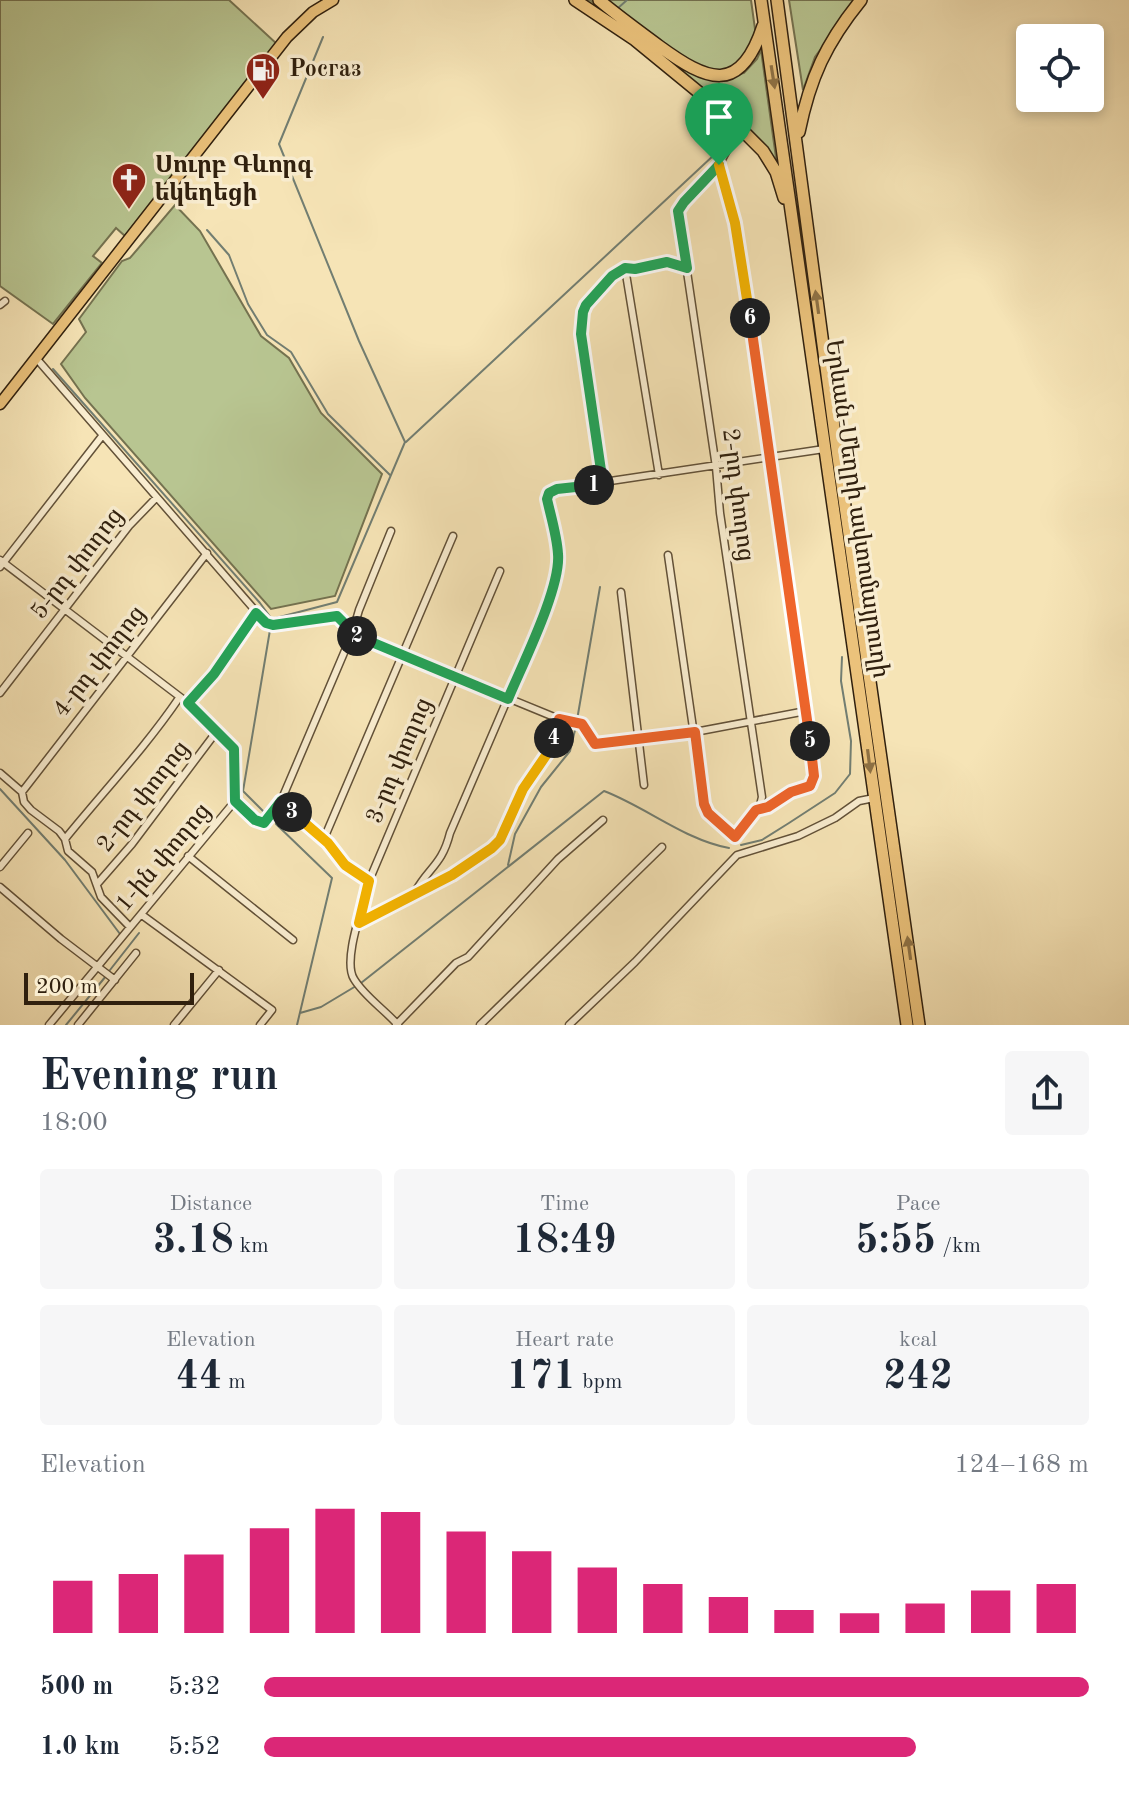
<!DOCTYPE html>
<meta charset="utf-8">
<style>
:root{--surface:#fff;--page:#f6f6f7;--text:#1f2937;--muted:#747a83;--accent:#db2777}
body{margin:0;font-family:"Old Standard TT","Noto Serif Armenian",serif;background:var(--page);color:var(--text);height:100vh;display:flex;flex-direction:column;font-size:30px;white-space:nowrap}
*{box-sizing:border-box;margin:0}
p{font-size:26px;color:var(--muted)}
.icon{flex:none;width:44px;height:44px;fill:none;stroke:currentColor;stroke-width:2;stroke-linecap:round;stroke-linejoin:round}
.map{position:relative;height:1025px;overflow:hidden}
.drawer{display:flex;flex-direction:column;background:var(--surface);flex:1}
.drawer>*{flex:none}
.buttons{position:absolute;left:1016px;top:24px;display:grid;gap:16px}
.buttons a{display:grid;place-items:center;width:88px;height:88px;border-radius:8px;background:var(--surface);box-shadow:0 4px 12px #0003;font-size:40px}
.scale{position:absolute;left:24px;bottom:20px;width:170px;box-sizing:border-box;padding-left:8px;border:4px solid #30200e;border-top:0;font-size:22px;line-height:28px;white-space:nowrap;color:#30200e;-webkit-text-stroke:6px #f9edd0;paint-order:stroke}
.pin{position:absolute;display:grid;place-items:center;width:68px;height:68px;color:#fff;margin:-82px -34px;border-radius:50% 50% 50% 0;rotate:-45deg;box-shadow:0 0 8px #0007}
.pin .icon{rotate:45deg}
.km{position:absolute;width:40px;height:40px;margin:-20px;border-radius:50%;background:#222;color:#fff;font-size:22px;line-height:40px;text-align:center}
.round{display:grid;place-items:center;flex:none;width:84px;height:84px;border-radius:8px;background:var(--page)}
.overview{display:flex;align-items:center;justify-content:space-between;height:136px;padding:0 40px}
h1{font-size:44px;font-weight:600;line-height:60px}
.stats{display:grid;grid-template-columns:repeat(3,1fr);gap:12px;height:136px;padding:8px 40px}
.stats div{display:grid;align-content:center;border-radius:8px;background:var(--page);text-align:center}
.stats b{font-size:40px;font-weight:600}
.stats small{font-size:22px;font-weight:400}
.stats p{font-size:22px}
.chart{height:224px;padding:16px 40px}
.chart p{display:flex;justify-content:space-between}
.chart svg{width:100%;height:144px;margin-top:8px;stroke:var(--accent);stroke-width:6}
ul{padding:0 40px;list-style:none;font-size:26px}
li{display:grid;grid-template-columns:128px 96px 1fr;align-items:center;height:60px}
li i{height:20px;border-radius:10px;background:var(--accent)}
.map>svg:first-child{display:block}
</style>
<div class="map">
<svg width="1129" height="1025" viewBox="0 0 1129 1025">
<rect width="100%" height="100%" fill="#f6e4b6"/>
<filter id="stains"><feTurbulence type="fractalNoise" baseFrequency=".0025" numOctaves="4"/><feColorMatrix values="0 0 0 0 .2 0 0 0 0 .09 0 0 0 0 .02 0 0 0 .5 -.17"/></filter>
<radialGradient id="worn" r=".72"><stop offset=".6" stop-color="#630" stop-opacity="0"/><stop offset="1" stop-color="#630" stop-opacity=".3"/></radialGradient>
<!-- green -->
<path fill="#b8c591" stroke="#747250" stroke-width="2" d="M0,0H229L277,44L125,236L116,228L93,256L102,263L53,324L0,286Z
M573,0H590L658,54L691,73L719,81L744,73L757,59L761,50L778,172L729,115Z
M604,0H751L756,36L740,63L721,72L696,67Z
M789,0H857L815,57L803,90Z
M175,205L200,231L261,336L289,358L321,413L382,474L335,596L271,609L85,398L61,364L86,332L79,319L122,261L130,258Z"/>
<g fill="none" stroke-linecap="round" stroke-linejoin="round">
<!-- stream -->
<path stroke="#727e72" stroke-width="2" d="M617,9L627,0
M207,230L229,255L248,304L267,335L291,352L328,414L390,475
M53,369L260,603L271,618
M406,442L729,141
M272,619L337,602L405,442L359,341L279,144L323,37
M577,720L600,587
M0,789L65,860L120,934
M268,816L243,791L271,624
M276,824L332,878L297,1025
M741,845L762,840L789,823L835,793L850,774L851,741L841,681L842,657
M508,865L515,834L541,787L570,751L576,726
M110,970L139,933
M361,983L604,791C646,807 685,840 729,848
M300,1013L321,1007L356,986
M66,1025L106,976"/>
<defs>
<path id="minor" d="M719,165L730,198L745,283L813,766L814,776L810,786L791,792L768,807L758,809
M625,268L659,475
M625,268L635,269L667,262L687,268
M0,305L5,301
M36,358L266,623C288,630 326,608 341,619C346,622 349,629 352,634L559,719C579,721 585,727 595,744L695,732L806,711
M603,484L581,334C583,302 597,284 625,268
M668,555L704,804L708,813L735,837
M0,560L188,703L234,749L233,781L235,801L49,1025
M0,567L102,436
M621,592L644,785
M0,693L129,526L156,498
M188,703L214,674L256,613
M0,773L22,792L24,802L31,810L59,831L65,839L68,851L92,872L101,897L130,927
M22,792L207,553
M235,801L255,820L264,823L281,801L352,634L359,610L391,531
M281,801L328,843L345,865L369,881
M735,837L760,805L762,797L720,513L716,467L678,211L684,202L719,165L739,128
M65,839C103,792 145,748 179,698
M323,841L453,536
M188,856L293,940
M0,867L28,833
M98,883L132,844L217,731
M0,887L61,939L115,980
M415,892C429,867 442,865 450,833L547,607L559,557L547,499L549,493L557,489L824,449
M142,915L272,1010L260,1025
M359,923L452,875L500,840L523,789L549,751L559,719
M78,1025L136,953
M174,1025L219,970
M396,1025L456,963L468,957L558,859L603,820
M398,1025C385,1010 364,996 354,979C342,960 364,904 369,881L500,571
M480,1025L662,847
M569,1025L635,962L737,855L798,836L835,818L859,801L874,798"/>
<path id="primary" d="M0,404L287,37L313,12L333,0"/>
<path id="trunk" d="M575,0L635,40L729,117L763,151L776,172L784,198
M599,0C618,16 639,31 659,46C707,81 740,96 763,26
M761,0L907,1025
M777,0L838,457L919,1025
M799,132C810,78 826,43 861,0"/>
</defs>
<!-- minor casing -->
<use href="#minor" stroke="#625138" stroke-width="9"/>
<!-- primary casing -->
<use href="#primary" stroke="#30200e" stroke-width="13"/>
<!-- trunk casing -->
<use href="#trunk" stroke="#30200e" stroke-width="14"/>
<!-- minor -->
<use href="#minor" stroke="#f9edd0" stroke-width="6"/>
<!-- primary -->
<use href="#primary" stroke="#ebc27b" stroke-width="10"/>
<!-- trunk -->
<use href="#trunk" stroke="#ebc27b" stroke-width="11"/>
</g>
<!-- one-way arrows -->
<defs><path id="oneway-solid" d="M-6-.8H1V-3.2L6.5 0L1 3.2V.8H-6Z" transform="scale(2)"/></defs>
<g fill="#8e7144">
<use href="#oneway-solid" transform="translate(773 77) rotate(81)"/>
<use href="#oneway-solid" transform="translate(817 302) rotate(-98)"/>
<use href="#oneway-solid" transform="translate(869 761) rotate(83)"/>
<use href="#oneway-solid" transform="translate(909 948) rotate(-98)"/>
</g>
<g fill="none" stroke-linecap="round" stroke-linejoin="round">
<defs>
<path id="split-1" d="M594,485L603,484L581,334L583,312L586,305L612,276L625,268L635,269L667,262L687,268L678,211L684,202L719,165"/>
<path id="split-2" d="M357,636L508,699C522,665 561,588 558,554C557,536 551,517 547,499L549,493L557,489L594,485"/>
<path id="split-3" d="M292,812L281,801L264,823L255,820L235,801L234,749L188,703L214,674L256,613L266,623L273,625L337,616L357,636"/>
<path id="split-4" d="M292,812L328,843L345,865L369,881L359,923L452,875L492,848L500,840L523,789L549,751L554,738"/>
<path id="split-5" d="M554,738L559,719L582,724L595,744L695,732L704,804L708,813L735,837L756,810L768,807L791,792L810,786L814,776L810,741"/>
<path id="split-6" d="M750,318L810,741"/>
<path id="split-7" d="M719,165L735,223L750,318"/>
</defs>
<!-- split-1 casing -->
<use href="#split-1" stroke="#fff" stroke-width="16"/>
<!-- split-2 casing -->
<use href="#split-2" stroke="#fff" stroke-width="16"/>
<!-- split-3 casing -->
<use href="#split-3" stroke="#fff" stroke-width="16"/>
<!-- split-4 casing -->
<use href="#split-4" stroke="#fff" stroke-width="16"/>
<!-- split-5 casing -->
<use href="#split-5" stroke="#fff" stroke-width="16"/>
<!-- split-6 casing -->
<use href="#split-6" stroke="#fff" stroke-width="16"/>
<!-- split-7 casing -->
<use href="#split-7" stroke="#fff" stroke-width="16"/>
<!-- split-1 -->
<use href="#split-1" stroke="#22a559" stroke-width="10"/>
<!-- split-2 -->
<use href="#split-2" stroke="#22a559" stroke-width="10"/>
<!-- split-3 -->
<use href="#split-3" stroke="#22a559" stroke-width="10"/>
<!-- split-4 -->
<use href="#split-4" stroke="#f5b400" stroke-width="10"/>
<!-- split-5 -->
<use href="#split-5" stroke="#f0652b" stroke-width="10"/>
<!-- split-6 -->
<use href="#split-6" stroke="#f0652b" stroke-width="10"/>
<!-- split-7 -->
<use href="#split-7" stroke="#f5b400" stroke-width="10"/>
</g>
<!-- icons -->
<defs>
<symbol id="fuel-pin" viewBox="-11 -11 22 30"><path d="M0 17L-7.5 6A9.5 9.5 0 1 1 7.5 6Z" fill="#8f2418" stroke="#f9edd0"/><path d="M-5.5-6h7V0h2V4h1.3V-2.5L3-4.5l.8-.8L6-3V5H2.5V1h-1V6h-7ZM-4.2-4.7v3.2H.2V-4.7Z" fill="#fff"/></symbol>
<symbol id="church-pin" viewBox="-11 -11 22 30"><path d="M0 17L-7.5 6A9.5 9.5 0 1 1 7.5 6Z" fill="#8f2418" stroke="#f9edd0"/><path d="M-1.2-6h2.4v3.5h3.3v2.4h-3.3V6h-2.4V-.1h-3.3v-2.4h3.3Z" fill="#fff"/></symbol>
</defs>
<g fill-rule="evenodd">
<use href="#fuel-pin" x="243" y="50" width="40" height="54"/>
<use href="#church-pin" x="109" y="160" width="40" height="54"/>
</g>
<g text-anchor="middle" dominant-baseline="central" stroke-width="7" stroke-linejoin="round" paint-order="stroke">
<!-- poi labels -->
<g font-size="24" font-weight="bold" fill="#30200e" stroke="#f9edd0" text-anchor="start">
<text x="289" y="70">Росгаз</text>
<text x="155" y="166">Սուրբ Գևորգ<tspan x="155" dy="28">եկեղեցի</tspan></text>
</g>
<!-- street labels -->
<g font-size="24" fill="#30200e" stroke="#f9edd0">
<text transform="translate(737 495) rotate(83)">2-րդ փողոց</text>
<text transform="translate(856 509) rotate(82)">Երևան-Մեղրի ավտոմայրուղի</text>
<text transform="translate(78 564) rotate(-52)">5-րդ փողոց</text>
<text transform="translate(100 662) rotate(-52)">4-րդ փողոց</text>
<text transform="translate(400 761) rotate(-67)">3-րդ փողոց</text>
<text transform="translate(144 797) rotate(-52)">2-րդ փողոց</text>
<text transform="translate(164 858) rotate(-50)">1-ին փողոց</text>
</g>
</g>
<rect width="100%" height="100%" filter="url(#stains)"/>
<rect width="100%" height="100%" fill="url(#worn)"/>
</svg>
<div class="buttons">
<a><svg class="icon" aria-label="locate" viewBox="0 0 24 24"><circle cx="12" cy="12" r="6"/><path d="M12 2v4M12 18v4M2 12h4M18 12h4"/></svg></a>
</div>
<div class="scale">200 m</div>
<div class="pin" style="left:719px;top:165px;background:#1e9e55"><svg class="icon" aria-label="arrive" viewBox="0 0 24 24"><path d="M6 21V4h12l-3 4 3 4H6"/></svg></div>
<b class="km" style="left:594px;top:485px">1</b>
<b class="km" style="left:357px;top:636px">2</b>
<b class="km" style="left:292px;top:812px">3</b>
<b class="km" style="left:554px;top:738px">4</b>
<b class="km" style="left:810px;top:741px">5</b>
<b class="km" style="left:750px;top:318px">6</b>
</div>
<section class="drawer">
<div class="overview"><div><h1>Evening run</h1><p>18:00</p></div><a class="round"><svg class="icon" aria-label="share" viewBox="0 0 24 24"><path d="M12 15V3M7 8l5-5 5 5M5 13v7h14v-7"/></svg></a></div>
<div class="stats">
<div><p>Distance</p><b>3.18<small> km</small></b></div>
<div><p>Time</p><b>18:49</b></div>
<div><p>Pace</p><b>5:55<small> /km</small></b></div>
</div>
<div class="stats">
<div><p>Elevation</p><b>44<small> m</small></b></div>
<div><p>Heart rate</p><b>171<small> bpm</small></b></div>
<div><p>kcal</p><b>242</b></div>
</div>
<div class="chart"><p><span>Elevation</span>124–168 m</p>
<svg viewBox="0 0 160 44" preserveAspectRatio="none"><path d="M5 44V28M15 44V26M25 44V20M35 44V12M45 44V6M55 44V7M65 44V13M75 44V19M85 44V24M95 44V29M105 44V33M115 44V37M125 44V38M135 44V35M145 44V31M155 44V29"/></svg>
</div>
<ul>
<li><b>500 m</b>5:32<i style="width:100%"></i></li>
<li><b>1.0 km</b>5:52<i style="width:79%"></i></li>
</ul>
</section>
